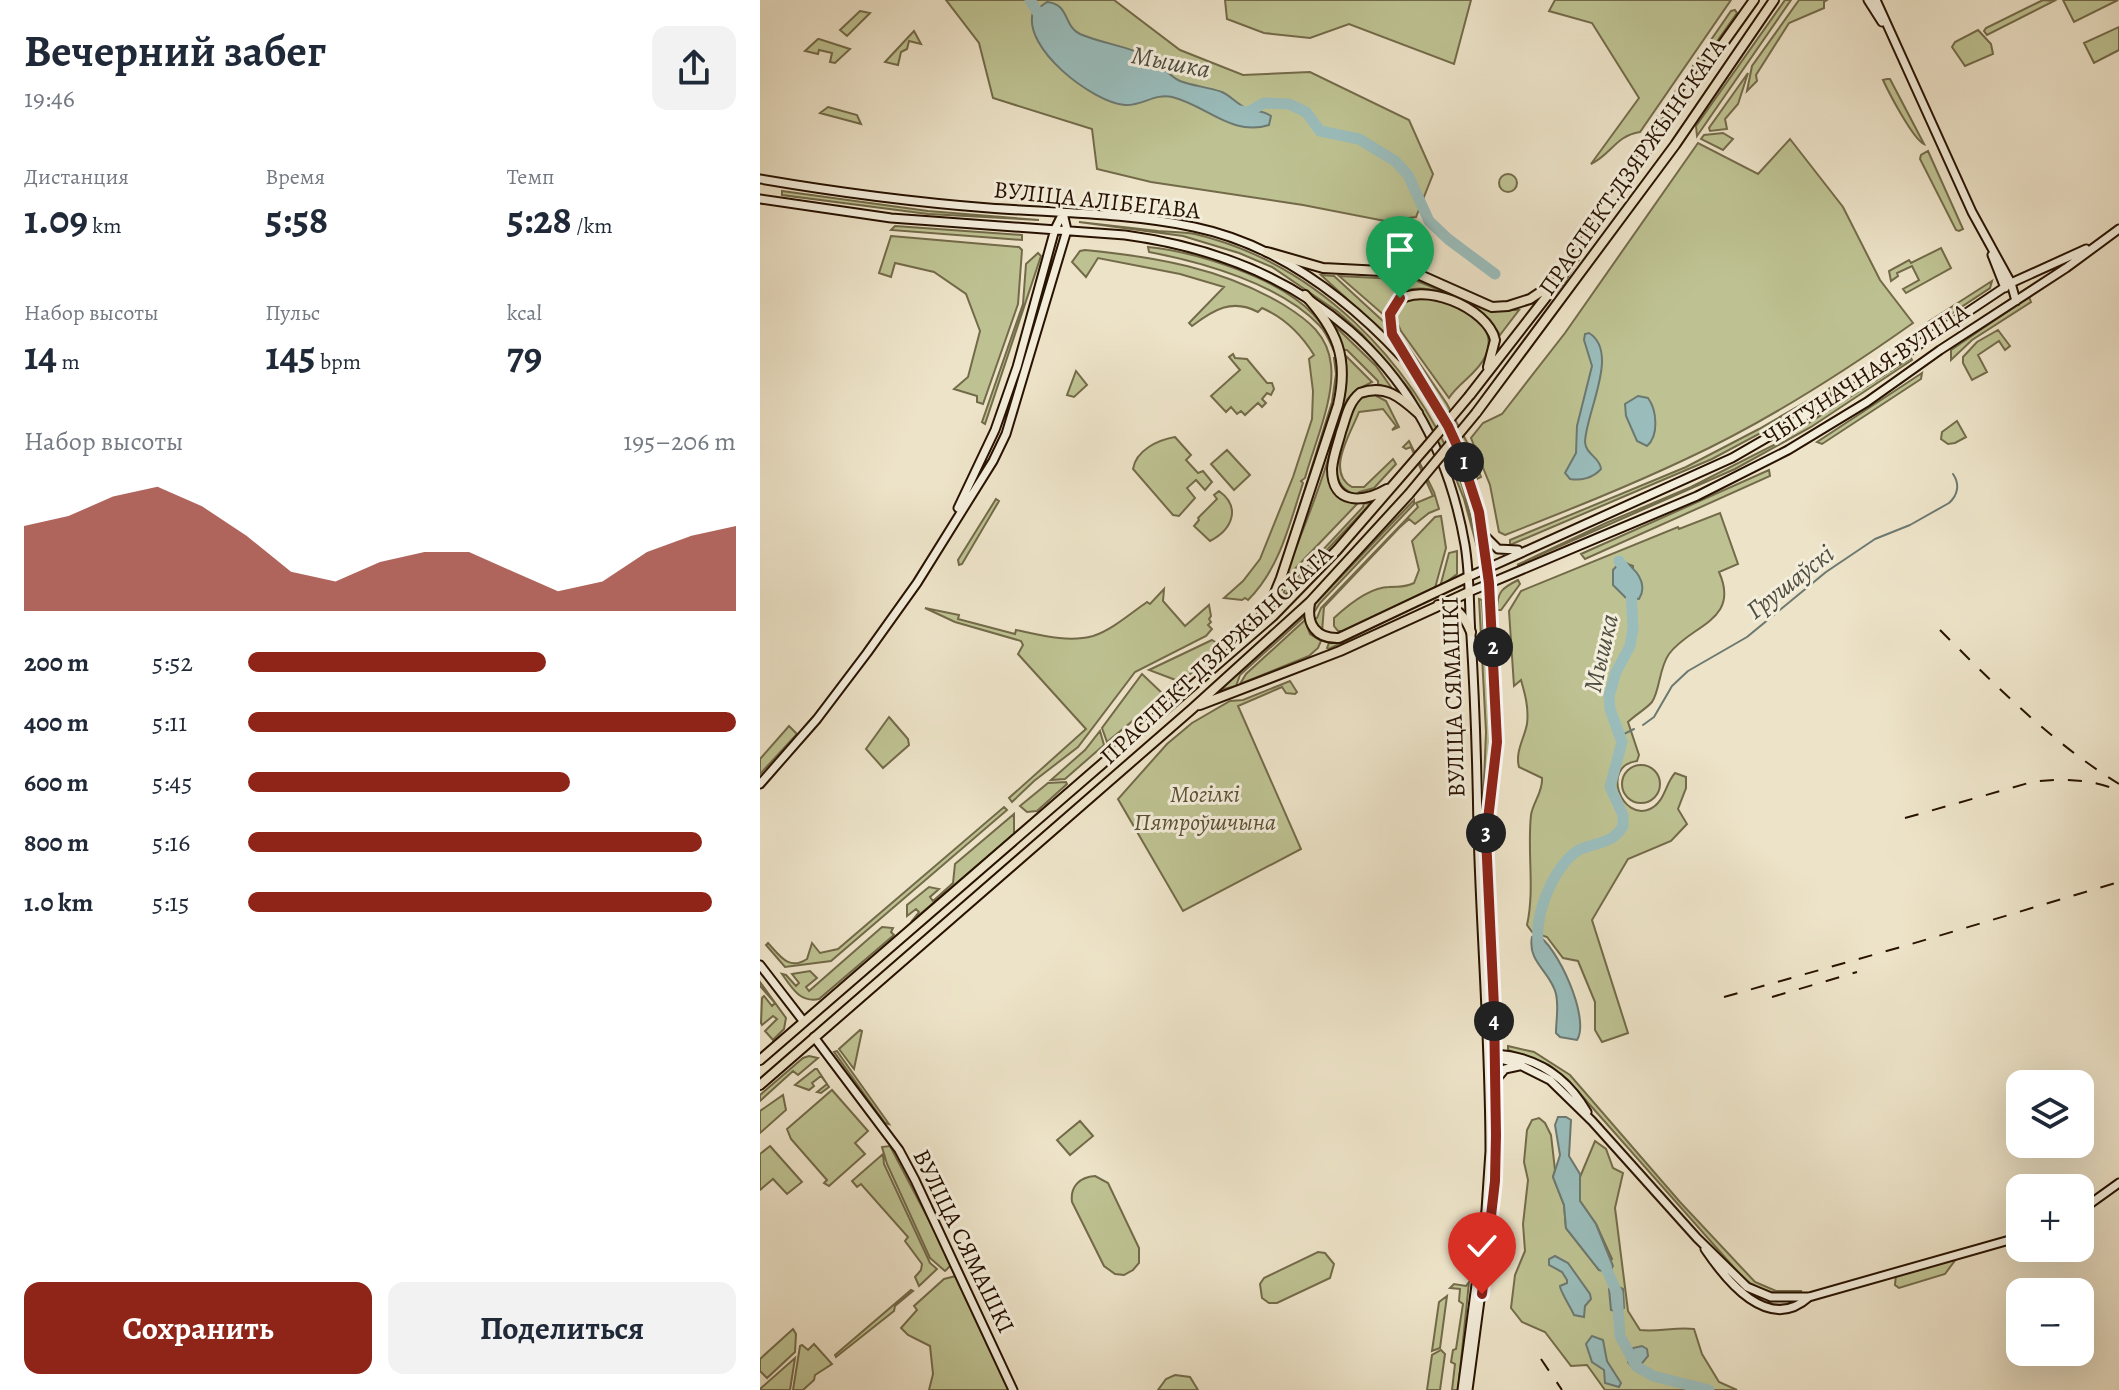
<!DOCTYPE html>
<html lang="ru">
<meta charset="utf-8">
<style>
:root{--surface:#fff;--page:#f2f2f3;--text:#1f2937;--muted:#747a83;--accent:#8f2418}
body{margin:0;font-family:Alegreya,serif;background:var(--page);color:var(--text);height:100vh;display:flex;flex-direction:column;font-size:30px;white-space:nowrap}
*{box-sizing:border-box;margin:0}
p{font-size:26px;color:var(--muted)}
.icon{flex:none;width:44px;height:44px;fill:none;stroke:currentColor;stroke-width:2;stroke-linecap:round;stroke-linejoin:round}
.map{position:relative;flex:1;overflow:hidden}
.sheet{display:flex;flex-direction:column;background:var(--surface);width:760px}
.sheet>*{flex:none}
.tools{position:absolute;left:1246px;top:1070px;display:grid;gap:16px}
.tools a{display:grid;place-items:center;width:88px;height:88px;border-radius:16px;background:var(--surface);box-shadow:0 8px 32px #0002;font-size:40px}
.pin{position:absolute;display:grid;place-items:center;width:68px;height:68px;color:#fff;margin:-82px -34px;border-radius:50% 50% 50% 0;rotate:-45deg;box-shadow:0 0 8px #0007}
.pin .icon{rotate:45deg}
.km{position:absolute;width:40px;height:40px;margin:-20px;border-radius:50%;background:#222;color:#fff;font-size:22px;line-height:40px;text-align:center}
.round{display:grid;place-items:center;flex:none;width:84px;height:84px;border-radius:16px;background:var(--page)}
.summary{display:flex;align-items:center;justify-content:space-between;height:136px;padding:0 24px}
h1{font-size:44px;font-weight:600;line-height:60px}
.stats{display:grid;grid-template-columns:repeat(3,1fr);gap:12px;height:136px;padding:8px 24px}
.stats div{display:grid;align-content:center}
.stats b{font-size:40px;font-weight:600}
.stats small{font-size:22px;font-weight:400}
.stats p{font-size:22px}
.chart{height:224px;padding:16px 24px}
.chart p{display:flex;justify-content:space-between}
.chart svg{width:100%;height:144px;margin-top:8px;fill:var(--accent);opacity:.7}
.button{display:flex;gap:16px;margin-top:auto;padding:16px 24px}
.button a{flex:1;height:92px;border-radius:16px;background:var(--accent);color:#fff;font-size:32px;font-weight:600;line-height:92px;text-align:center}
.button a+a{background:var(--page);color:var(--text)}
ul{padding:0 24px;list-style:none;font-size:26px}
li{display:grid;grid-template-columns:128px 96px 1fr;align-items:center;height:60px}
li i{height:20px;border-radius:10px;background:var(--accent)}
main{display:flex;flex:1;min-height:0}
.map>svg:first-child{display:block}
</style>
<main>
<section class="sheet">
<div class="summary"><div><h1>Вечерний забег</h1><p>19:46</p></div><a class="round"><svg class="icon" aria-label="share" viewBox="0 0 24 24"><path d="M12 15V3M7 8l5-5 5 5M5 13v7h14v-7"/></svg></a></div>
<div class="stats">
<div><p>Дистанция</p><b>1.09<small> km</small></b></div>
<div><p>Время</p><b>5:58</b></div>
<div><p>Темп</p><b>5:28<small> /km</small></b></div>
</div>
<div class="stats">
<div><p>Набор высоты</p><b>14<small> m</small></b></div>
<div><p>Пульс</p><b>145<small> bpm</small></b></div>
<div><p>kcal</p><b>79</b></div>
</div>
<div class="chart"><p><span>Набор высоты</span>195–206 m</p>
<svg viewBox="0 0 160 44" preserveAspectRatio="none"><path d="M0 44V18L10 15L20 9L30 6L40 12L50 21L60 32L70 35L80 29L90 26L100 26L110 32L120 38L130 35L140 26L150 21L160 18V44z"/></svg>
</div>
<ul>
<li><b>200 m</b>5:52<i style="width:61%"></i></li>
<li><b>400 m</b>5:11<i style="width:100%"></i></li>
<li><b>600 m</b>5:45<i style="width:66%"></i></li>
<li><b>800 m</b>5:16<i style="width:93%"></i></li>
<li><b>1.0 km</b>5:15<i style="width:95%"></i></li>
</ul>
<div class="button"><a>Сохранить</a><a>Поделиться</a></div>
</section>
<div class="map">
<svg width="1359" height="1390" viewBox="0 0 1359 1390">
<rect width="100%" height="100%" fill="#ede3c8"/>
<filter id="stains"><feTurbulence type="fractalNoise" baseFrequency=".0025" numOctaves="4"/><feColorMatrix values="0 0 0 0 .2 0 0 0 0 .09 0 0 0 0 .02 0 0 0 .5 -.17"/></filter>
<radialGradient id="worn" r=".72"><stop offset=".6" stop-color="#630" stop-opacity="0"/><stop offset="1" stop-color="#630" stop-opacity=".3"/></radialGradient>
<!-- green -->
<path fill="#bec292" stroke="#736a49" stroke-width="2" fill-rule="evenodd" d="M186,0H354L420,50L483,75L550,72L649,120L673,174L656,217L625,221L543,205L391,182L337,169L332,129L233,98L219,43Z
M465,0H711L694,64L589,24L550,38L504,33L467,19Z
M795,0H971L880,132C855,136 852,154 831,164L879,98L832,23L789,11Z
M1025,0H1031L937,136L936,126Z
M1039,0H1067L1064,2V8L1029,23L996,75L997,81L987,91L992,66Z
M1283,0L1294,1L1227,35L1224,31L1226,28Z
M1303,0H1358L1314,22Z
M975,10L977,13L893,132L886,134L971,11Z
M100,11L110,13L87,36L80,30Z
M1359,27V50L1334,63L1324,43Z
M1218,30L1231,44L1233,54L1205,66L1192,47L1195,42Z
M154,31L161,44L149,41L147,49L141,52L138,65L125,62Z
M58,39H59L90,49L75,63L70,62L72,53L59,50L58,54L45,51Z
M988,73L978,104L965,119L967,129L950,131L949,128Z
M1127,79H1130L1164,144C1153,139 1129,93 1123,80Z
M68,107L97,115L101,124L60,113Z
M963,133L973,139L963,150L941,139L944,135Z
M1030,139L1083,207L1120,280L1153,323C1081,374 1006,422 926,459C867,487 806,511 745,535L739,532L730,485L711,438L723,423L742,414L805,333L938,143L998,174Z
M1168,151L1203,229L1199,231L1196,230L1160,159L1161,155Z
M739 183a9 9 0 1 1 18 0a9 9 0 1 1-18 0Z
M22,191L168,211L279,220L168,214L22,195Z
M319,222C346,225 372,228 398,231C410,232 423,232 435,234C556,263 650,359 697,471C708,497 712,527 719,554L704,499L694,474L650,390L602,334L578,312L512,267L479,253L423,236Z
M135,226L262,235V240L131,230Z
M131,236L259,247L262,250L258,304L223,404L217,402V396L194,389L208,377L220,331L206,294L174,272L135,263L131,277L119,273Z
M388,247C437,252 519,278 553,314C564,325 570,338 576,351H574C570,342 566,332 559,325C520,284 442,262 389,252Z
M1181,248L1191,268L1146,293L1143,289L1159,280L1152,266L1137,273L1138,276L1131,281L1129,271L1149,260L1151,263Z
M325,250C396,257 462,268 524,305C548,320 568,335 571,365C575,398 554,445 545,478L541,481L543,483C529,525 520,568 488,600L485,598L482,600L464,598L483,581L500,559L533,477L552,419L553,391L549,359L554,355C541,334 525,318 502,308L498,312C472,298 453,310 432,326L429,323L464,287L420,274L338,258L326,277L312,262L320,251Z
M278,253L281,256L225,424L222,422L263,304L266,264Z
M561,275L574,276L624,322L625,334Z
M579,276L655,280L726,310H759L740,335C722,303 639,259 625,316Z
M1232,281L1230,288L1180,321L1168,322Z
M653,296C683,299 744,317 725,357C717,374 698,383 689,398L641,331L636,320L632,318L636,306Z
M1269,297L1271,302L1212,340L1191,360V350Z
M632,323L687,404L711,450L721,477L717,479L683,405L638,341Z
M576,327L616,366L633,390L618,384V381L587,350H584L573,328Z
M1238,330L1250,346L1245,350L1239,341L1218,355L1227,372L1212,380L1203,363V357L1217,342Z
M473,354L475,358L487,359L507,383H512L514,389L511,395L507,393L502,399L506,403L502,407L498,403L485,415L481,411L477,414L471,407L466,412L451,396L480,370L469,357Z
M586,356L612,382C604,386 593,391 587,400C582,409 580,421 577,431C568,461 556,493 597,504L528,576L525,575C551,511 587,424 586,356Z
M574,358H577L579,379L574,403L523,566L519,572L572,402L576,374Z
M1151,358L1152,360L1051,427L975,469L757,565L846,523L931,487L1014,445Z
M316,371L327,385L314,397L307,395Z
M1162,373L1161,379L1062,444L1057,442Z
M1089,377L1091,380L1053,405L952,459L750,545V540L926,467L999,429Z
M611,393L626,401L639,427L632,430L636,426L623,409L599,412C591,433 565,472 592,487H604L633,459L636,464L614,488L599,492L598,495C556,487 585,417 601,395Z
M1197,421L1206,437L1195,443L1188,444L1181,439L1182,432Z
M415,437L431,455L426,460L438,473L443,471L452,482L445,490L436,480L427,488L435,498L419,516L413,515L373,469C376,450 398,440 415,437Z
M649,441L674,492L679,509L669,513L655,524L649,519L639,528L564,607L562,632L552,620L557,618L561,608L658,507L656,503L673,496L651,447L646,449L643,447Z
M467,450L490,475L474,490L451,464Z
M1009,470L1010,476L825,559L821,554Z
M459,491C481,507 473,529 450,541L434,526L439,520L438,518L457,499L454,495Z
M236,499L239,501L202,564L199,565L198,560Z
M654,500V504L560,603L553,614L555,604Z
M604,503L610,504L522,598L527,583L531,584L603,507Z
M960,513L978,564L959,572C981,621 930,625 909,654C899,668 900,690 892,702C886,709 875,715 868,722L879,755L877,761C840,766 862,822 890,809C905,802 905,784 915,773L926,777V788L918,809L927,824L911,841L868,859L832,920L868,1033L842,1042L835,1030V1002L818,961L803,958L787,937L772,932L767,925C775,889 767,852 771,815C773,802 783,792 782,778L759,767C755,752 764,739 767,724C769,708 765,694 761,680L754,686L749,611L761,591L918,527L919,529ZM865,563L873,566V600L865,597Z
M681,516L686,548L675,588L586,631H578L574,626V618C587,606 610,587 629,587C640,586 644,588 654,583L659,570L652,541L675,517Z
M697,551V574L680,587L689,553Z
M758,580L760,584L741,610H737C737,592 742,588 758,580Z
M696,586L569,649L567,648L569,643H576Z
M404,589L403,601L425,626L449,605L451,616L449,619L451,622L448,625L452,629L446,636L375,672L318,747L274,781L252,802L249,798L326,729L258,654L263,645L261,641L195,622L165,608L199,615L198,619L255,634L256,630C280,635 308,643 333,636C352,630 371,613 387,602L390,604Z
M719,599L722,600L731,743L722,830L726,732Z
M544,614V617L480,675L476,686L460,690Z
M545,620L550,634L561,641L558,648L549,656L480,684L486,674Z
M452,640L457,643L455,652L421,682L389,670Z
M382,674L404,695L347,742L342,728Z
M530,681L537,692L535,694L526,693L522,687L478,706L541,849L423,911L358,799L407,744L432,723L470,701L483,700Z
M129,717L148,739L149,745L123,768L106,749Z
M29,726L37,734L0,774V759Z
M340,731L344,745L305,779L291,780L325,750Z
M862 784a19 19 0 1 1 38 0a19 19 0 1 1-38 0Z
M306,782L307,784L277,811L267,812L260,806L288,783Z
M244,807L247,810L71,961L25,967L6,945L8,943C20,956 29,971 47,959L52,943L60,953L78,949Z
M254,814V834L151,922L159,912L156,909L147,916V905L169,887L179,889L170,897L173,901L193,883L195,864Z
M122,927L133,928L131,932L134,935L59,999C40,1003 32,988 22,974L26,975L36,986L39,983L32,974L50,971L57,978L46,987L49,991Z
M0,982L26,1018L24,1029L13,1040L5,1031L17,1019L13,1016L2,1025L1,1023L2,998L4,996L12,1006L15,1003L0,986Z
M100,1030L102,1031L94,1069L79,1049Z
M748,1046L774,1052L810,1075L920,1202L995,1282L1016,1291H1042C1022,1298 1002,1291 985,1280L808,1080L789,1065L748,1050Z
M77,1051L129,1124L125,1123L74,1052Z
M49,1056L58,1058L38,1075L33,1071L0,1101V1095L43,1058Z
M55,1069H57L69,1087L61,1093L57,1092L67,1084L61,1076L52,1083L54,1086L49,1090L35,1085Z
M72,1090L108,1131L95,1143L105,1154L69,1186L64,1183L67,1180L31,1139L27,1129Z
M23,1095L26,1110L0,1133V1111Z
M779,1118L785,1123L791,1135L795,1170L793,1177L804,1205L806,1228L839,1270L852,1259L836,1224L820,1201V1177L835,1141L846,1149L853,1168L863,1173L855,1208L868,1311L880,1330C898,1332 915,1327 934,1329L942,1354L959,1382L977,1390H845L827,1365L811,1366L785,1332L762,1322L751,1308L755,1275L765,1251L763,1224L768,1180L764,1162L767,1130L772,1120Z
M320,1121L333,1136L310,1155L297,1140Z
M10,1146L42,1182L27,1194L13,1179L0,1190V1154Z
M130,1146L192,1264L185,1271L170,1258L127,1164L122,1147Z
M123,1154L124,1164L170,1263L177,1269L159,1286L155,1277L161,1270L162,1264L145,1241L148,1237L101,1184L97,1187L92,1181Z
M335,1176L348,1183L379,1248V1263L373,1270L364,1275L355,1274L344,1266L312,1202C310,1186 320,1177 335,1176Z
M558,1252L565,1253L574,1264L570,1278L517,1303H509L502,1298L500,1284L504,1278Z
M1194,1258L1196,1259L1185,1274L1139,1288L1135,1285L1136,1274Z
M196,1276L250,1390H169L173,1374L170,1346L148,1335L141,1328L157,1310L154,1306L184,1279Z
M709,1282L698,1390H692L695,1364L691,1362L693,1350L696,1349L703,1304L699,1301L700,1289L690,1288L694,1284L706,1286Z
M151,1290L153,1291L135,1306L134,1311L76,1357L75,1355Z
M687,1296L680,1348L672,1351L679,1302Z
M33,1329L36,1334L35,1352L7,1378L0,1371V1359Z
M54,1344L72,1364L55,1375L54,1380L43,1390H33L40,1346L42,1345L48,1350Z
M681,1350L685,1354L680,1390H667L672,1355Z
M35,1358L30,1390H0V1389Z
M415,1375L430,1377L438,1390H398L406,1379Z"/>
<!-- water -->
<path fill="#9abdbc" stroke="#6c7971" stroke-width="2" d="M287,2C310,4 303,26 320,34C343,44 369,46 391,58C402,64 408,76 420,81C433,86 448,87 462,92C471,96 478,105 488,109C496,112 503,110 511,116L509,125C472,137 446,105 412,97C395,93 382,106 365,105C332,102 262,48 273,12Z
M829,333C860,352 826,412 825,442C826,455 840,457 841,469C833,478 821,481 810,479L805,473L816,453L817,426L832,366L824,340L825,334Z
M878,396L888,398C897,410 899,436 887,446L877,441L866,416L865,404Z
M862,560C875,568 889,583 879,599L865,597L853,585V570Z
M777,935C796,944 831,1018 817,1040L800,1037L796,1033C796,1020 799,1007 796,994C791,972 767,962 772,937Z
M798,1117H806L811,1120L809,1156L820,1174V1201L836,1224L853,1266L849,1273L839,1270L806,1228L804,1205L793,1177L800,1155L795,1125Z
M795,1256L808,1263L830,1294L831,1299L825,1306L824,1317L814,1315C811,1308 800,1291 800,1286L807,1283V1280L802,1272L789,1265V1259Z
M854,1285L863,1289L864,1308L858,1312L851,1310L849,1289Z
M832,1336L843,1340L847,1361L861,1383L859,1387L845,1383L844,1370L832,1362L826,1344Z
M882,1346L887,1349L888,1356L879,1367H872L868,1362L873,1348Z"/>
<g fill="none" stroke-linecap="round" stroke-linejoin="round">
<!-- stream -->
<path stroke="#6c7971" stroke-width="2" d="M883,725L894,717L912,686L928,671L987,637L1066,572L1115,539L1150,525L1189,503C1198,495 1200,484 1193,474
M862,735L874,729"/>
<!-- river -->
<path stroke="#9abdbc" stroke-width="11" d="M270,0L283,21
M480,111L488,112L504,103L529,104L546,112L560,131L599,139L635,161L648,175L669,221L688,239L735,274
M779,946C772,919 794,864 819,850C836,842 853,844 863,826V815L850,787L862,742L850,709L849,696L856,672L870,646L873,628L871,589L866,571L859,561
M843,1261L857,1293L860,1336L876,1366L893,1376L949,1390"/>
<defs>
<path id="secondary" d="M1108,0L1122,22
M1116,0L1212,212L1251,283L1256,301
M0,179C76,192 152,202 229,208C296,213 367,213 434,227C516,244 586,297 642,357
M0,199L131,218L365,235C543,259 673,362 705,545C710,575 709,606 711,636C715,700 717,765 718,830C721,937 730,1043 730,1151L726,1210L702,1390
M1232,255L1245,288
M650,366L688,426L711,481L724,543L729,583L737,742L726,837L734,1007L736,1147L732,1210L708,1390
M198,508L235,430L257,367L295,229L303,213
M724,535L738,549L758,550
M708,577L972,458L1100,384L1251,283L1326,249
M709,592L937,496L1028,450L1107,402L1180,350L1306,268L1359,229
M0,784L57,719L107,653L157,583L233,461L246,434L307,230L303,213
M0,965L44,1022
M54,1037L139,1150L155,1180L253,1390
M734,1054C775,1056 806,1076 827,1112
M733,1057L758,1064L790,1080L832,1121L937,1238L987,1287L1011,1297H1049L1260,1237
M734,1082L745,1069L759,1066
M1320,1211L1359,1183
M945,1249C966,1280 1008,1334 1049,1297"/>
<path id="primary" d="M507,252L563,268L641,272L660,275L732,307L748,306L770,299L794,283
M652,368C640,348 620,327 635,303C661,279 728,308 735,340L728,367
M710,395L801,278L848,205L994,0
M716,413L915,145L1014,0
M627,489C603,503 572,505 572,469C573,456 578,444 581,432C586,418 588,403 600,393C625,384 640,397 658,413
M550,603C546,624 556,639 579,638L708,577
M678,605C697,606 704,615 711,632
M493,629L512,600L521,578L578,405C589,358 577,330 545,295
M440,705L580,651L709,592
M0,1060L513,616L577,550L668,445
M0,1085L432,709L550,602L649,494"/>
</defs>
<!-- secondary casing -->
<use href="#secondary" stroke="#281200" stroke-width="11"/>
<!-- primary casing -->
<use href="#primary" stroke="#281200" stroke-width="12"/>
<!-- secondary -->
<use href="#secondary" stroke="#f3eddb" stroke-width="7"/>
<!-- primary -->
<use href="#primary" stroke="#ede3c8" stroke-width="8"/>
<!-- rail -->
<path stroke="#281200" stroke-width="2" stroke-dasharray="14 14" stroke-linecap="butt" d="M1180,630C1236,686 1291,742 1359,784
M1145,818L1272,782C1299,778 1329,779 1355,789
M964,997L1148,945L1359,882
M1012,997L1097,972
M781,1359L802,1390"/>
<defs>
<path id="primary-bridge" d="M668,445L710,395
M649,494L716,413"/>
</defs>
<!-- primary-bridge casing -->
<use href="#primary-bridge" stroke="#281200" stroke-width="12" stroke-linecap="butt"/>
<!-- primary-bridge -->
<use href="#primary-bridge" stroke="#ede3c8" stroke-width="8"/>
</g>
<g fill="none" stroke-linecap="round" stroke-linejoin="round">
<defs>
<path id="route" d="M640,298L630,314L632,334L688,426L699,450L719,512L729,583L737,742L726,837L734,1007L736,1135L735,1181L722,1294"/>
</defs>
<!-- route casing -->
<use href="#route" stroke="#fff" stroke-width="16"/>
<!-- route -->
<use href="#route" stroke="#8f2418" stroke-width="10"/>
</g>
<g text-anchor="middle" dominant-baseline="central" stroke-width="6" stroke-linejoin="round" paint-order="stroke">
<!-- street labels -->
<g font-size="24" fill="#281200" stroke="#f3eddb">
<text transform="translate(872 167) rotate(-55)">ПРАСПЕКТ ДЗЯРЖЫНСКАГА</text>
<text transform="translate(337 200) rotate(6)">ВУЛІЦА АЛІБЕГАВА</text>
<text transform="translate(1106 374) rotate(-33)">ЧЫГУНАЧНАЯ ВУЛІЦА</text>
<text transform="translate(456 655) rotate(-43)">ПРАСПЕКТ ДЗЯРЖЫНСКАГА</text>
<text transform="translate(693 697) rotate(-92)">ВУЛІЦА СЯМАШКІ</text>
<text transform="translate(204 1241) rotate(64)">ВУЛІЦА СЯМАШКІ</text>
</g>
<!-- park labels -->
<g font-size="24" font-style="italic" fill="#5c5033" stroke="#f3eddb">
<text x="445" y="794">Могілкі<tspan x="445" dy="28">Пятроўшчына</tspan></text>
</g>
<!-- water labels -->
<g font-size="26" font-style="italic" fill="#504e42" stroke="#f3eddb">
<text transform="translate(411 62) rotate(11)">Мышка</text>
<text transform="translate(1030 582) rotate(-38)">Грушаўскі</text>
<text transform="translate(841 653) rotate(-77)">Мышка</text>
</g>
</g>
<rect width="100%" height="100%" filter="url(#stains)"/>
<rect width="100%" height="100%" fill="url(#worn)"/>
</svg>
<div class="tools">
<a><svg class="icon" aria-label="layers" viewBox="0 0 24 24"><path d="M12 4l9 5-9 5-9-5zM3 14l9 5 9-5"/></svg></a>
<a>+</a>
<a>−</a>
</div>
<div class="pin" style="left:640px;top:298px;background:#1e9e55"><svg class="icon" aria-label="arrive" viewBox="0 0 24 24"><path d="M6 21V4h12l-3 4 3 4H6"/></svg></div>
<div class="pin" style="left:722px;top:1294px;background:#d93025"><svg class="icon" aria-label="check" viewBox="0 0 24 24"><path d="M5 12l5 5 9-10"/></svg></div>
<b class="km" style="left:704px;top:462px">1</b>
<b class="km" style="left:733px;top:647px">2</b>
<b class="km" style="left:726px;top:833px">3</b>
<b class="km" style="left:734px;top:1021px">4</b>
</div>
</main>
